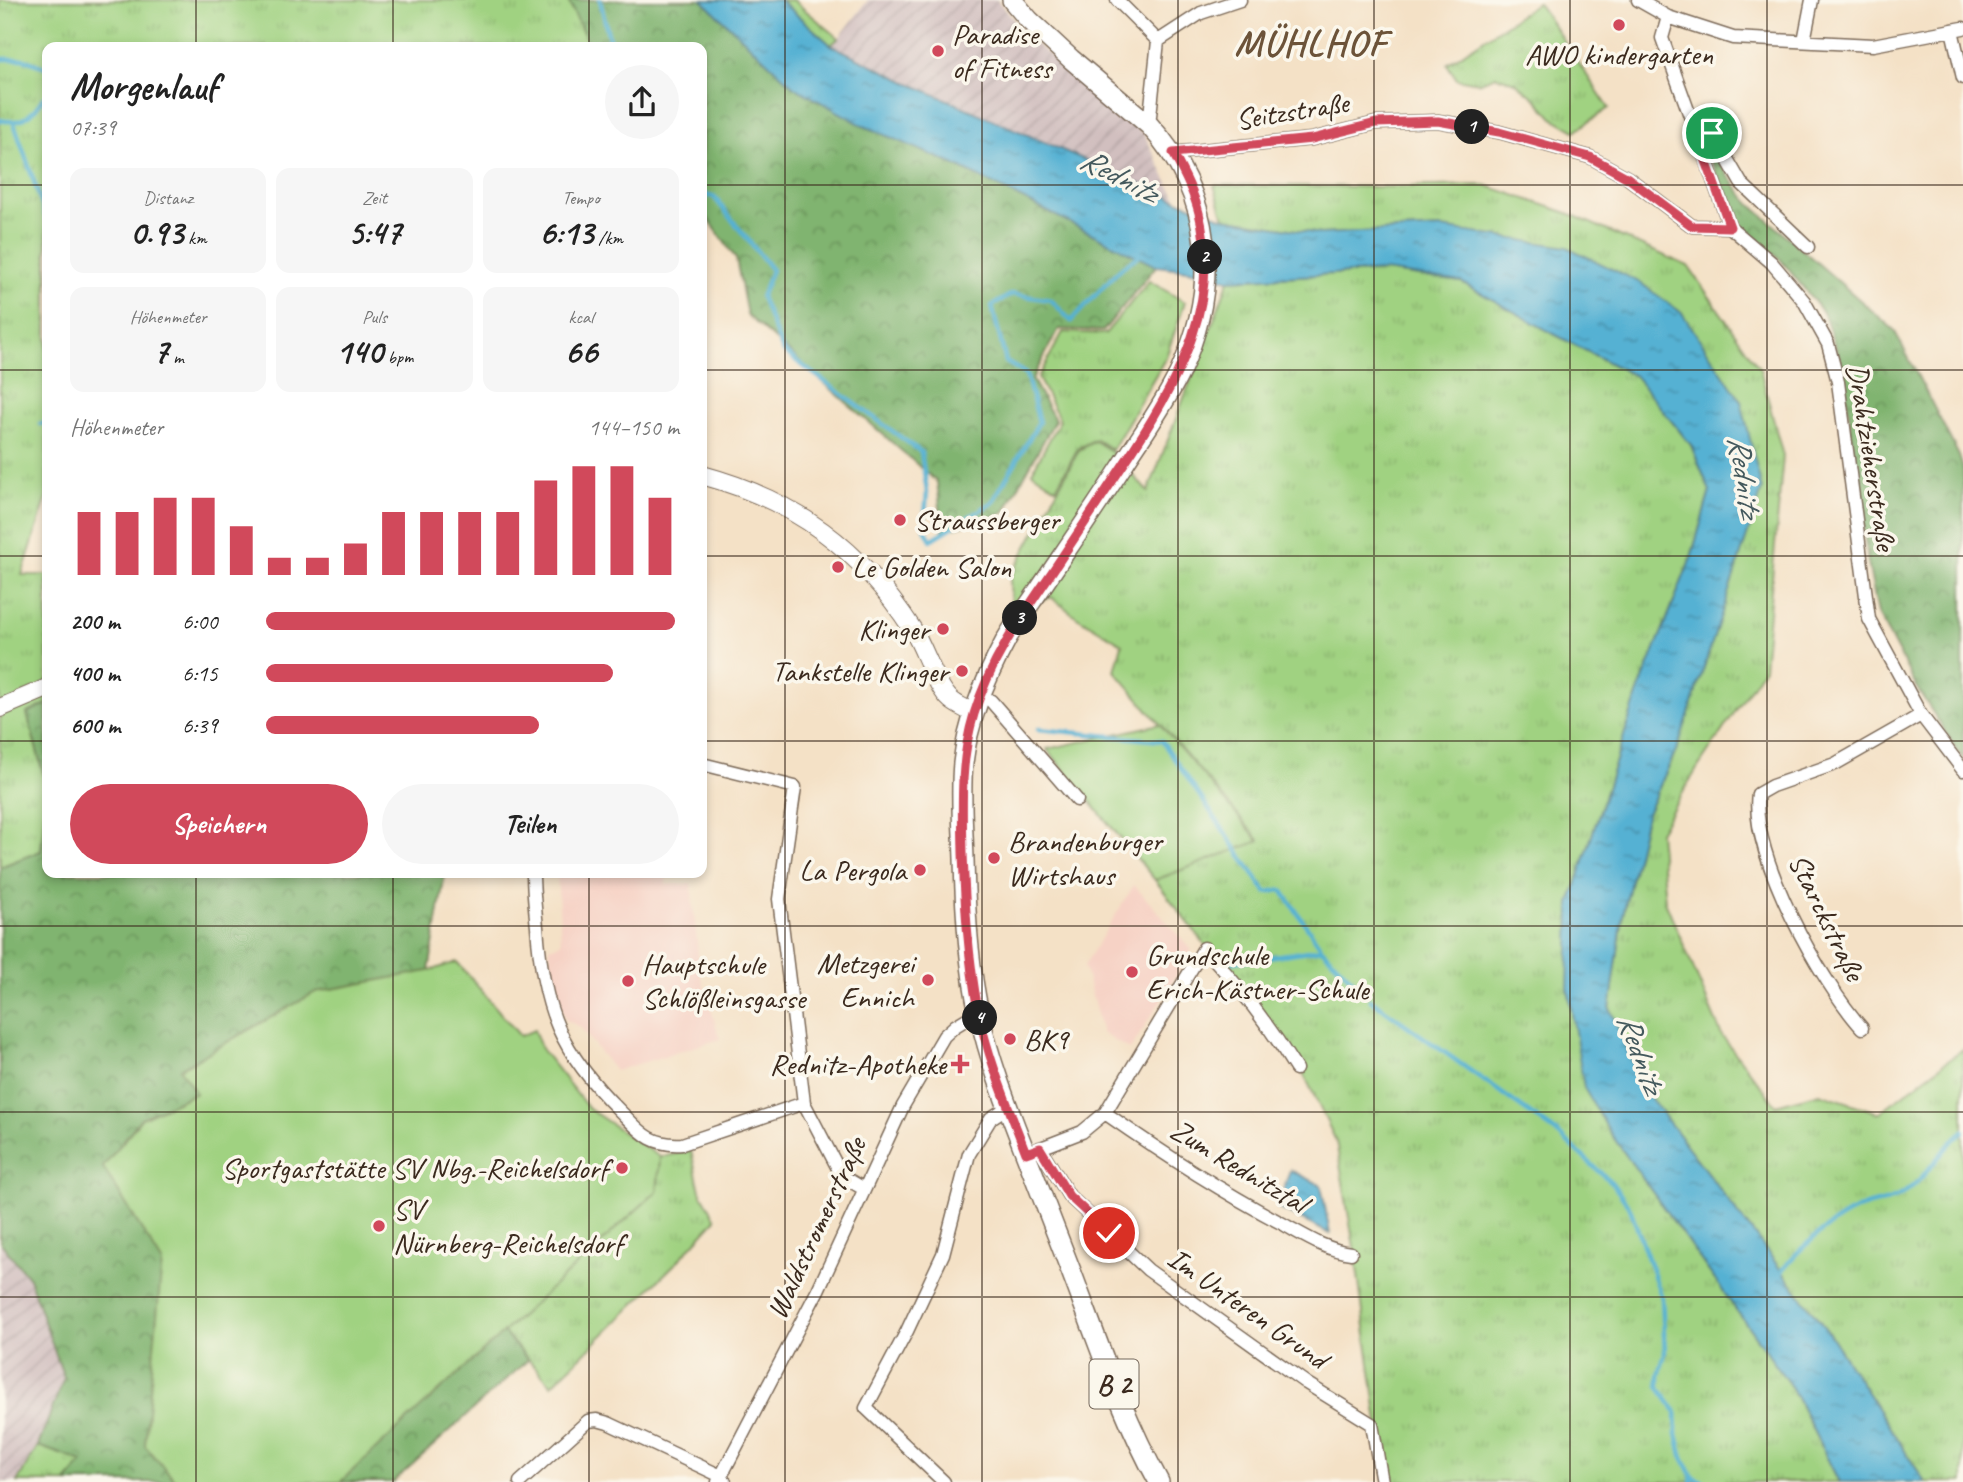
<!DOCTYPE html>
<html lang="de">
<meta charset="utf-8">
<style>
:root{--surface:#fff;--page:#f6f6f6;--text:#222;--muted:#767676;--accent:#d1495b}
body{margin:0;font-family:Caveat,sans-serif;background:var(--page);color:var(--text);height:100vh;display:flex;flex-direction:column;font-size:26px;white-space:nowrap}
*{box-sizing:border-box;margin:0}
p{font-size:23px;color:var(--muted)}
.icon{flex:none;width:38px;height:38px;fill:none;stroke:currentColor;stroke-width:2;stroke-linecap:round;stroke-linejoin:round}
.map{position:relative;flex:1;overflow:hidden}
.drawer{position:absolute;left:42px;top:42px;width:665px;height:836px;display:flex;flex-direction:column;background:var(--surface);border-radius:14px;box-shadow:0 4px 10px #0003}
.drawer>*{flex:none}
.pin{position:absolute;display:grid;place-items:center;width:60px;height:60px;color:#fff;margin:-30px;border:4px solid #fff;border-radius:50%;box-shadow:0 2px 7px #0007}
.km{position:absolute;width:35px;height:35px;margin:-18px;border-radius:50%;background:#222;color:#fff;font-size:19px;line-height:35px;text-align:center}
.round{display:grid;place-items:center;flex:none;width:74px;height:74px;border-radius:37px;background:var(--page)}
.headline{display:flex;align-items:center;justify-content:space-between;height:119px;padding:0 28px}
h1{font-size:38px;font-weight:700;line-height:52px}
.stats{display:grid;grid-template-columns:repeat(3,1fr);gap:10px;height:119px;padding:7px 28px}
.stats div{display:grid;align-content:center;border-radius:14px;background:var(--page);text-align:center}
.stats b{font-size:35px;font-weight:700}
.stats small{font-size:19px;font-weight:400}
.stats p{font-size:19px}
.chart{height:196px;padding:14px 28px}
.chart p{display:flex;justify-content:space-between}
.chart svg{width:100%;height:126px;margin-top:7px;stroke:var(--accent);stroke-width:6}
.action{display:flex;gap:14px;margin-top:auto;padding:14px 28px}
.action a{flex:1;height:80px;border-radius:42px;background:var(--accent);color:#fff;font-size:28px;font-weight:700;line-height:80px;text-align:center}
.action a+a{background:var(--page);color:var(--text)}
ul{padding:0 28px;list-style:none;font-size:23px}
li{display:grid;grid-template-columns:112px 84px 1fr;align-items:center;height:52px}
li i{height:18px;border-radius:9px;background:var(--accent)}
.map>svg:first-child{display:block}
</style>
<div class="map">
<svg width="1963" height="1482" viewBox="0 0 1963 1482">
<defs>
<pattern id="industrial-furrows" width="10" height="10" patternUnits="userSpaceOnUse" patternTransform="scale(1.75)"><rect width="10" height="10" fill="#d1bfbf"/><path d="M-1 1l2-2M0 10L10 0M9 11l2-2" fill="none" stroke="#b4a4a4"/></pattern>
<pattern id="grass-tufts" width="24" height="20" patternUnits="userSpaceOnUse" patternTransform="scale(1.75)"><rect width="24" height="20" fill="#a0d281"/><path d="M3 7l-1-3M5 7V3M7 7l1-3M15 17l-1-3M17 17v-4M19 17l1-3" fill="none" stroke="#8bb46f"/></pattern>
<pattern id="forest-crowns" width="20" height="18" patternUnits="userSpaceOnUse" patternTransform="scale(1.75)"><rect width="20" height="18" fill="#80b46f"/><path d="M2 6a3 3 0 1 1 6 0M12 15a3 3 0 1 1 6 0" fill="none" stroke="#6a935b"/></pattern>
<pattern id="water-ripples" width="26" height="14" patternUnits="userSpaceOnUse" patternTransform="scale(1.75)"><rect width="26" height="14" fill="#55b1d3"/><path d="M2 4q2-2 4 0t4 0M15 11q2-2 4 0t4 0" fill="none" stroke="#4890ab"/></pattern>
</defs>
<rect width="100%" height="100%" fill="#fbf7ec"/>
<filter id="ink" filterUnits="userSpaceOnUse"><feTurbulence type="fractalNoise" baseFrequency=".0143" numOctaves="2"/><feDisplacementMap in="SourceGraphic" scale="14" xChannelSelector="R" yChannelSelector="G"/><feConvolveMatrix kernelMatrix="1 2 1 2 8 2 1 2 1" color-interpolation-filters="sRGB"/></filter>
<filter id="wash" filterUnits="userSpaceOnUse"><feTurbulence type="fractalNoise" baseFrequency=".00686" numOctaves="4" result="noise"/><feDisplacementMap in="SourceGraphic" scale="28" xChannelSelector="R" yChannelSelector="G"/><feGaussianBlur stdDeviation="1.57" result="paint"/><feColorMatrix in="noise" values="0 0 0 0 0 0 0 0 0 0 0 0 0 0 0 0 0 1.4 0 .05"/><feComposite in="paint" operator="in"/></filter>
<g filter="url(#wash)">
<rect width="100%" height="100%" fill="#f4e1c6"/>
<!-- built -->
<path fill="#f6d2c5" d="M557,873H668L666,884H691L700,972L720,1039L615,1071L580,1027L566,1020L555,990L549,947L561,943Z
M1134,885L1192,950L1130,1050L1102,1033L1084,966Z"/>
<!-- industrial -->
<path fill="url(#industrial-furrows)" d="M868,0H997L1030,39L1144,134L1177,200L913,85L831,45L839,38Z
M0,1242L29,1278L64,1378L38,1446L17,1482H0Z"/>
<!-- grass -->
<path fill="url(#grass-tufts)" stroke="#6e7e50" stroke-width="2" d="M0,0H568L590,47H47V497L22,575H47V704L27,714L47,787L41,851L0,867Z
M780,0H793L839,38L831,45Z
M1538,3L1609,108L1575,131L1553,118L1537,100L1515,82L1496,76L1478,83L1457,79L1447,64Z
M1214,185L1387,187L1485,185L1570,214L1688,266L1760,369L1783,456L1764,668L1697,769L1659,832L1665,901L1722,1036L1776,1105L1820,1093L1879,1113L1963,1049V1482H1925L1828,1332L1643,1088L1610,1009L1623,915L1646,816L1679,744L1741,400L1442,228L1320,234L1224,218Z
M1385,271L1461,282L1552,333L1635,376L1691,445L1710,491L1691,558L1637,695L1570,904L1584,1087L1611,1134L1792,1388L1839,1482H1386L1355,1253L1336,1141L1301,1068L1155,880L1259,840L1115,671L1122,644L1077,617L1051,597L1011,613L1010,578L1079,450L1095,441L1111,451L1148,492L1229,280Z
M1149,281L1185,302L1166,357L1112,450L1096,439L1078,448L1056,488L1032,472L1060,420L1038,378L1063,332L1105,334Z
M691,1151L700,1191L716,1219L676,1263L552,1385L503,1332L657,1191L660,1157Z
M38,1446L83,1462L66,1482H17Z"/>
<!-- forest -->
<path fill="url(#forest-crowns)" stroke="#5e6f46" stroke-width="2" d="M568,0H702L794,87L864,126L953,164L1156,266L1103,331L1059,329L1032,379L1055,420L1004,513L943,531L937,482L747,315L736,259L707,217L702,215V47H590Z
M1713,148L1727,174L1750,204L1894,330L1959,456L1963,469V759L1917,688L1878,614L1868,563L1843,368L1823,312L1781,260L1736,223L1707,151Z
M47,704V787L27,713Z
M47,800V873H445L429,971L316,992L181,1068L196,1093L141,1118L103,1167L162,1262L145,1446L177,1482H66L83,1462L38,1446L64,1378L29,1278L0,1242V867L41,851Z
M503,1332L528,1360L393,1482H340Z"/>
<!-- garden -->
<path fill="#a0d281" stroke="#6e7e50" stroke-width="2" d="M1160,724L1259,841L1155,880L1047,749Z
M457,962L520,1036L534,1030L542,1050L589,1109L660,1157L657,1191L340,1482H177L145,1446L162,1262L103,1167L142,1118L196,1093L180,1069L316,992L429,971Z"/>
<!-- water -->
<path fill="url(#water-ripples)" stroke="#486e78" stroke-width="2" d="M702,0H780L831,45L913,85L1177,200L1224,218L1320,234L1442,228L1567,247L1639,282L1682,313L1741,401L1762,490L1679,744L1646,816L1623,915L1610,1009L1643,1088L1828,1332L1925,1482H1839L1792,1388L1611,1134L1584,1088L1568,988L1570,904L1637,695L1691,558L1710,491L1691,445L1635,376L1552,333L1461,282L1385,271L1229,280L1189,270L1156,266L953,164L864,126L794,87Z
M1290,1170L1321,1185L1330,1234L1278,1208Z"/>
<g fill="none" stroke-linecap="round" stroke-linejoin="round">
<!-- stream -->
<path stroke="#55b1d3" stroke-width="4.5" d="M600,0L611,47
M0,59H23L47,68
M0,120C21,125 32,116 43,98
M14,123L47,220
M702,194L714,197L772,270L761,297L783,351L921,452L927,492L924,527L931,540L992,503L1039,422L1026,374L1006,362L992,306L1012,294L1051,300L1071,321L1121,268L1141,254
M40,424L47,423
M1038,729L1162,741L1266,892L1282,890L1322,949L1362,990
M1233,962L1322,949
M1370,999L1556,1132L1612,1183L1630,1208L1662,1298L1665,1353L1659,1376V1388L1676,1411L1677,1434L1682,1455L1692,1475V1482
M1781,1274C1791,1253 1836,1218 1858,1209C1872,1203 1891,1202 1904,1193C1928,1176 1941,1149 1963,1131
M1692,1476L1704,1482"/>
</g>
</g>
<g filter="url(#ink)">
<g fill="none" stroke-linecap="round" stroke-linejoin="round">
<defs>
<path id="minor" d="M1117,0L1158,41
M1638,0L1668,17L1733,38L1873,45L1963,28
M1668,17L1662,38L1730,227L1771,262L1804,301L1828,344L1838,382L1869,619L1921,715L1963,770
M1952,30L1963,78
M1158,41L1201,13L1240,0
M1804,41L1812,0
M1149,125L1158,41
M1693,125L1712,133L1741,183L1808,247
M1173,153L1312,139L1376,123L1438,121L1499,132L1590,157L1628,178L1692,226L1730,227
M981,695L991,701L1077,800
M702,764L795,787L779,899L804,1103L842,1176L864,1189
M533,873C533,891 535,909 537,927C543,1009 560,1052 620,1111C641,1132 650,1146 682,1144L804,1103
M1862,1028C1822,984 1749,854 1758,794L1772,786L1835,764L1921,715
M1105,1113C1162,1153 1221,1191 1283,1224C1305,1236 1326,1250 1351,1253
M1040,1148L1069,1196L1148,1270L1306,1383L1372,1424L1382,1482
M1033,1151L1082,1132L1105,1113L1204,948C1239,986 1269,1025 1296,1069
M520,1482L588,1421L597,1420L608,1423L721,1476L725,1482
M718,1482L818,1290L903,1106L944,1036L955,1026L978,1012
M944,1482L866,1408L907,1331L943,1254L969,1154L991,1118L1008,1107"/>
<path id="secondary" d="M702,475C795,500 861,549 913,630C925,649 936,687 951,700C958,706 967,709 974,714
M0,708L47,688"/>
<path id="primary" d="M1012,0L1029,20L1071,59L1149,125C1214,195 1220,286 1180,372C1165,403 1145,431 1126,460C1098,504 1069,546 1040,589C1029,605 1017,621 1007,638C986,677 968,719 963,763C960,795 963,827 964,859C965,911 968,963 979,1013C989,1059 1006,1103 1023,1147C1039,1188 1055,1229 1071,1271C1098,1342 1122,1415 1159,1482"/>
</defs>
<!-- minor casing -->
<use href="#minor" stroke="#7c6a59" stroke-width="15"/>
<!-- secondary casing -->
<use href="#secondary" stroke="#7c6a59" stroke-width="20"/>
<!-- primary casing -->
<use href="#primary" stroke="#7c6a59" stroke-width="22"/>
<!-- minor -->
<use href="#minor" stroke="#fff" stroke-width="12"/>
<!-- secondary -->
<use href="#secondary" stroke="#fff" stroke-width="18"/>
<!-- primary -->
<use href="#primary" stroke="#fff" stroke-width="19"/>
</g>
</g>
<g fill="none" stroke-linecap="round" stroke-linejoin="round" filter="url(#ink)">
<defs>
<path id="route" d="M1109,1233L1069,1196L1040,1148L1026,1153C1008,1106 988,1059 978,1010C968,958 965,906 963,853C962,805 960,760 974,714C990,661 1021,617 1052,572C1079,531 1106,491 1133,450C1180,378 1221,301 1199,213C1194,192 1183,172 1173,153L1312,139L1376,123L1438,121L1499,132L1590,157L1628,178L1692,226L1730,227L1693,125L1712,133"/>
</defs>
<!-- route casing -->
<use href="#route" stroke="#fff" stroke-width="14"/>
<!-- route -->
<use href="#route" stroke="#d1495b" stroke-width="9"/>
</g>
<!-- grid -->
<path fill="none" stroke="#3b2a1e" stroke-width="2" stroke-opacity="0.55" d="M196,0V47M393,0V47M589,0V47M785,0V1482M982,0V1482M1178,0V1482M1374,0V1482M1570,0V1482M1767,0V1482M0,185H47M702,185H1963M0,370H47M702,370H1963M0,556H47M702,556H1963M0,741H47M702,741H1963M196,873V1482M393,873V1482M589,873V1482M0,926H1963M0,1112H1963M0,1297H1963"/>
<!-- markers -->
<g fill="#d1495b" stroke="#fbf7ec" stroke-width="2.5">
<circle cx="1619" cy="25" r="7"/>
<circle cx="938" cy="51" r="7"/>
<circle cx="900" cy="520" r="7"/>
<circle cx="838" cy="567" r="7"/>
<circle cx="943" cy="629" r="7"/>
<circle cx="962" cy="671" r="7"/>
<circle cx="994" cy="858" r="7"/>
<circle cx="920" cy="870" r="7"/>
<circle cx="1132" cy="972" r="7"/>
<circle cx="928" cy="980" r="7"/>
<circle cx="628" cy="981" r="7"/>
<circle cx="1010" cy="1039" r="7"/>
<path d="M956.5 1053.5h7v7h7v7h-7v7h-7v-7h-7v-7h7z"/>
<circle cx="622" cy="1168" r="7"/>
<circle cx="379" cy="1226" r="7"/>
</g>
<g text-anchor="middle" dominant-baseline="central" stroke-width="7" stroke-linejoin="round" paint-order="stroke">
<!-- shield labels -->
<rect fill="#fbf7ec" stroke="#75685c" stroke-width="2" x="1089.5" y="1359.5" width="49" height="49" rx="5"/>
<g font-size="28" font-weight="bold" fill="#3b2a1e">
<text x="1114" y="1384">B 2</text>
</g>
<!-- poi labels -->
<g font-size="30" fill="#3b2a1e" stroke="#fbf7ec" text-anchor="start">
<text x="952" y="34">Paradise<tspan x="952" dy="34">of Fitness</tspan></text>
<text x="1619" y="54" text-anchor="middle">AWO kindergarten</text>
<text x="914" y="520">Straussberger</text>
<text x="852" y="567">Le Golden Salon</text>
<text x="929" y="629" text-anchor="end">Klinger</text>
<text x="948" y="671" text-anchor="end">Tankstelle Klinger</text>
<text x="1008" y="841">Brandenburger<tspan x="1008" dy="34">Wirtshaus</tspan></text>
<text x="906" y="870" text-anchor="end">La Pergola</text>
<text x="1146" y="955">Grundschule<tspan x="1146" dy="34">Erich-Kästner-Schule</tspan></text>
<text x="914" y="963" text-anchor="end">Metzgerei<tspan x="914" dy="34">Ennich</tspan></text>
<text x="642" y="964">Hauptschule<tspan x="642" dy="34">Schlößleinsgasse</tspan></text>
<text x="1024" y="1039">BK9</text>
<text x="946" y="1064" text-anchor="end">Rednitz-Apotheke</text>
<text x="608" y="1168" text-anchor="end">Sportgaststätte SV Nbg.-Reichelsdorf</text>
<text x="393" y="1209">SV<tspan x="393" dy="34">Nürnberg-Reichelsdorf</tspan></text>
</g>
<!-- street labels -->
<g font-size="30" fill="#3b2a1e" stroke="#fbf7ec">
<text transform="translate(1292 111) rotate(-9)">Seitzstraße</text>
<text transform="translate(1872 457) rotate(81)">Drahtzieherstraße</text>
<text transform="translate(1827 917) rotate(64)">Starckstraße</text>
<text transform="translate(1239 1166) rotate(31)">Zum Rednitztal</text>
<text transform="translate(816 1228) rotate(-65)">Waldstromerstraße</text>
<text transform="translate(1248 1308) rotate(35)">Im Unteren Grund</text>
</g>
<!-- water labels -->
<g font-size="32" font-style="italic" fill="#44595d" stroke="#fbf7ec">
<text transform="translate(1119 175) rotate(27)">Rednitz</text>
<text transform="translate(1745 476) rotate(81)">Rednitz</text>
<text transform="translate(1641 1053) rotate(70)">Rednitz</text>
</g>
<!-- district labels -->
<g font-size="37" font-weight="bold" letter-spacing="2" fill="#6c5339" stroke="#fbf7ec">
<text x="1311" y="42">MÜHLHOF</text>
</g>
</g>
</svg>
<div class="pin" style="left:1712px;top:133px;background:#1e9e55"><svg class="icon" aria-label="arrive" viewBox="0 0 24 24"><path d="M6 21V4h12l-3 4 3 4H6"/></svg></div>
<div class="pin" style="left:1109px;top:1233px;background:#d93025"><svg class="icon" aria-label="check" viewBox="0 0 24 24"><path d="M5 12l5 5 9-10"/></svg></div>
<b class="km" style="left:1472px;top:127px">1</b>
<b class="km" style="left:1205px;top:257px">2</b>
<b class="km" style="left:1020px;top:618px">3</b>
<b class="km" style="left:980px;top:1018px">4</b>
<section class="drawer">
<div class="headline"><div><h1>Morgenlauf</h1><p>07:39</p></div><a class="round"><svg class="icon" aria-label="share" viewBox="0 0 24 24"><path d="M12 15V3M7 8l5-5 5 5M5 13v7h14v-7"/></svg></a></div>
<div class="stats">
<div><p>Distanz</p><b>0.93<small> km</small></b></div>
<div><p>Zeit</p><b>5:47</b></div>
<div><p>Tempo</p><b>6:13<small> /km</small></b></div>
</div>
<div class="stats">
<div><p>Höhenmeter</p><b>7<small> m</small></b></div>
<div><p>Puls</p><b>140<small> bpm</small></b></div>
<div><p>kcal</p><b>66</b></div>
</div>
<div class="chart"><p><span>Höhenmeter</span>144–150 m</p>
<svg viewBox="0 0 160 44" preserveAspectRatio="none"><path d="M5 44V22M15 44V22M25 44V17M35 44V17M45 44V27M55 44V38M65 44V38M75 44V33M85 44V22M95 44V22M105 44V22M115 44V22M125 44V11M135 44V6M145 44V6M155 44V17"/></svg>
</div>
<ul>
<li><b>200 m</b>6:00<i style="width:99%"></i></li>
<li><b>400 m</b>6:15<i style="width:84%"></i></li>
<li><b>600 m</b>6:39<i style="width:66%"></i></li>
</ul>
<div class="action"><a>Speichern</a><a>Teilen</a></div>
</section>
</div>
